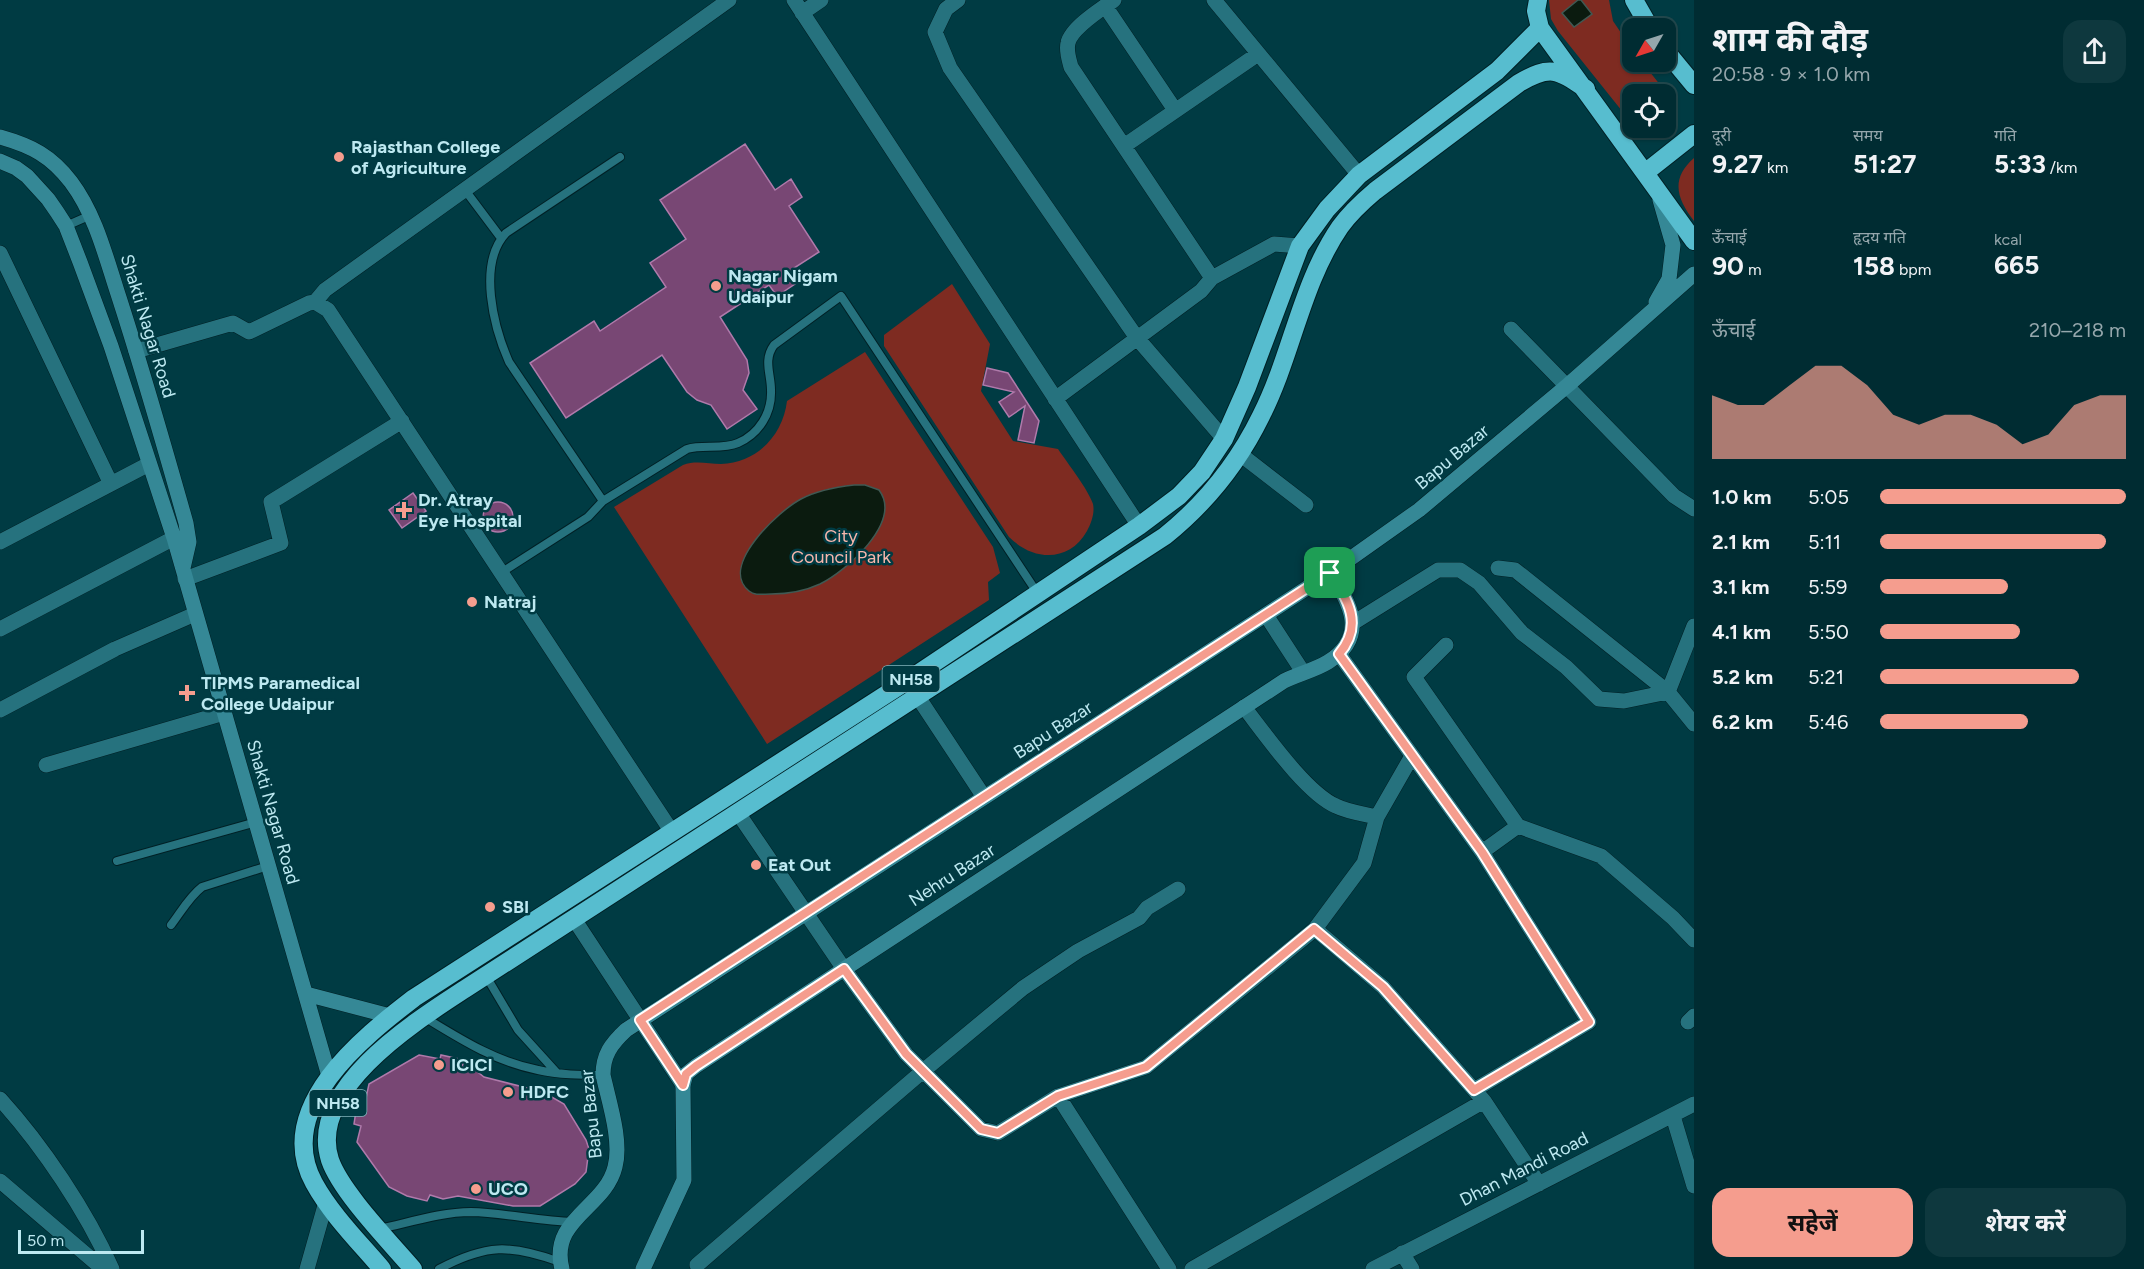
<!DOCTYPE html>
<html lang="hi">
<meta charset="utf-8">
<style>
:root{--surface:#002c32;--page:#0e383e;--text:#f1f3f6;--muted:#95a7ac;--line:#22484d;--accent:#f59d8e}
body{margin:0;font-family:Figtree,"Noto Sans Devanagari",sans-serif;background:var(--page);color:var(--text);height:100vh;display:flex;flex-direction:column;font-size:22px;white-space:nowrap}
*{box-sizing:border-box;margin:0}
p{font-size:20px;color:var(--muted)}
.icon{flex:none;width:33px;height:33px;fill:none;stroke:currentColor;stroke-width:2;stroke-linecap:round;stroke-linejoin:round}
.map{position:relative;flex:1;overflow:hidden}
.sheet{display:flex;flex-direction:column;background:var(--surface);width:450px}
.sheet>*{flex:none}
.needle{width:39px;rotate:231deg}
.fabs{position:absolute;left:1622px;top:18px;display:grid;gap:12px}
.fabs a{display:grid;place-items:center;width:54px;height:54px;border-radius:12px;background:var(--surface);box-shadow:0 2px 4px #0004,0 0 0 2px var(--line);font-size:30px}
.scale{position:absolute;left:18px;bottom:15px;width:126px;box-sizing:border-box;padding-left:6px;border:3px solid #bde9f1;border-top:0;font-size:16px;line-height:21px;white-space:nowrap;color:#bde9f1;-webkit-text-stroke:4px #003b43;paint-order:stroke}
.pin{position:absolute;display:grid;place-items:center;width:51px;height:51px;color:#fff;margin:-26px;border-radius:12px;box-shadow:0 3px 9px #0006}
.round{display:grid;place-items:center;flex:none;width:63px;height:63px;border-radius:18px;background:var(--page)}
.head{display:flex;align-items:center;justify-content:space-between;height:102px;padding:0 18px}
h1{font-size:33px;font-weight:700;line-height:45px}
.figures{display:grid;grid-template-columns:repeat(3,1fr);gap:9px;height:102px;padding:6px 18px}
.figures div{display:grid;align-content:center}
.figures b{font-size:26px;font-weight:700}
.figures small{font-size:16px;font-weight:400}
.figures p{font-size:16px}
.chart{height:168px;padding:12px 18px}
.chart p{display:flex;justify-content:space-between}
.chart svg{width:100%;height:108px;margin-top:6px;fill:var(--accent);opacity:.7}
.primary-button{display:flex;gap:12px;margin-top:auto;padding:12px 18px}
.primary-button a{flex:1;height:69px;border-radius:18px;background:var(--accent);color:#111;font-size:24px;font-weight:700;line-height:69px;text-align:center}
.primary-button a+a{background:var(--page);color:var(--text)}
ul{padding:0 18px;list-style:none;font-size:20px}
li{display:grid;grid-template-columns:96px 72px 1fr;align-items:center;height:45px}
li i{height:15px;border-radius:8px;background:var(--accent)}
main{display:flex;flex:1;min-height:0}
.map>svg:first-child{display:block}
</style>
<main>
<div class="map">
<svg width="1694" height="1269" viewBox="0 0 1694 1269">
<rect width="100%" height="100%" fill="#003b43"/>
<!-- green -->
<path fill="#7e2b21" d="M1549,0H1609L1613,21L1632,49V62H1642L1661,86L1663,94H1632V119L1626,116L1558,31L1551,19Z
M1694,158V221C1677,199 1670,179 1694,158Z
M952,284L990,344L981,391L1013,441L1058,449C1068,464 1088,489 1093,504C1095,513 1091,524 1087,531C1069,563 1033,561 1009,537L884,346V335Z
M865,352L993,547L1000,573L988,582L989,600L767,744L614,507L683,465C696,460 708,464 721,464C757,463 783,435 787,401Z"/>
<!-- water -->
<path fill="#0b1b0f" stroke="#405953" stroke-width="1.5" d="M1578,0H1581L1592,14L1574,27L1562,13Z
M854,485H865L879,490C903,522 846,571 820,584C805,591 787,594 771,594C763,594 755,596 749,591C718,566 780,510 801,499C818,490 836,487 854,485Z"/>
<!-- building -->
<path fill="#784774" stroke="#b07aab" stroke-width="1.5" d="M745,144L775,190L791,179L802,197L789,206L819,252L794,268L801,280L777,296L769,285L720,317L747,360L749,373L743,390L757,409L727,429L711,405L697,400L687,392L662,355L566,418L530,363L594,321L600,331L666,287L650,263L686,239L660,200Z
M987,368L1008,373L1039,421L1034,443L1018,440L1025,406L1009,417L999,402L1014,392L983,385Z
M413,493L426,511L402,528L389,510Z
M483 517a15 15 0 1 1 30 0a15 15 0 1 1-30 0Z
M419,1055L440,1059L441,1055L464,1060L462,1067L474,1069L484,1077L543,1092L564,1104L586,1140L589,1149L586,1172L575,1184L540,1206H513L458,1196L443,1199L430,1195L427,1201L407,1196L389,1187L357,1142L361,1126L354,1124L356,1111L363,1112L369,1084Z"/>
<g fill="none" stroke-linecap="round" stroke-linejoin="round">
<defs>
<path id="lane" d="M465,190L501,238
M66,226L91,215
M603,501L509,362C494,328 477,264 506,233L620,157
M502,572L588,517L603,501L687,449C703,444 722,450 738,443C759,434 772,413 771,390C771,374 763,360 774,345L841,296L1038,594
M117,861L256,822
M171,925C181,912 189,897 202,887L268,866
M486,976L518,1030L557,1073
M424,1017C460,1039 496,1062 538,1070C559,1075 581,1075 603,1075
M379,1229C408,1223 441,1212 471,1212C505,1213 539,1221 573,1222
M439,1269C486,1244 510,1244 560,1262"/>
<path id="street" d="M794,0L1139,526
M958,0L946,9L935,32L950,68L1137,338L1224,439
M1114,0C1101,9 1071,28 1068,43C1066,51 1069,59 1071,67L1212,278
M1214,0L1359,175
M1105,6L1175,110
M802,13L821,0
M1124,146L1258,54
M0,253L111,484
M315,302L325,290L729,0
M1511,329L1674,496L1694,509
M136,351L233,323L249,332L309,303L315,302L328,310L672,832
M1055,399L1201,291L1212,278L1274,244L1300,246
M1240,454L1306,505
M0,542L149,464
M185,579L281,543L271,502L402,421
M1266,615L1303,672
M1353,623L1438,570H1460L1479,583L1522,633L1566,667L1599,699L1624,701L1668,692L1515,570L1498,568
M1694,626L1668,692L1694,724
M0,629L174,538
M1446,645L1414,677L1518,826L1601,856L1673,918L1694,940
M1339,654L1482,852L1589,1022L1474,1090
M918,697L984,797
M1244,707C1265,734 1306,793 1336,806C1348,812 1364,814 1377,817
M0,710L115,649L195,614
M46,765L224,713
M738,813L844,969L906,1054L981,1129L998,1133L1058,1096
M1482,852L1518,826
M574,919L683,1085
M1315,929L1364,863L1377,817L1412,756
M1688,1022L1694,1016
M0,1099C42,1145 87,1212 112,1269
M1673,1116L1694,1186
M0,1181L103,1269
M1402,1253L1412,1269
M697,1265L923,1071L1023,988L1078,951L1139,918L1147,908L1178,889
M307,1269L326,1202
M1169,1269L1058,1096L1146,1067L1315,929L1383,987L1484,1101
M1192,1269L1484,1101L1539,1184
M1373,1269L1694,1104"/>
<path id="secondary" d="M0,137C32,146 51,156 71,182C95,214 105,254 117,291C142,368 164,445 186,523L189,542L183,568
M0,161L16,168L27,176L48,199L57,212L66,226L80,262L111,346L174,538L329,1076
M1656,302L1669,279L1673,245L1660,200
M306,994L390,1016
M562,1269C549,1219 605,1208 615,1167C622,1141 609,1102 603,1075C603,1055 611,1044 626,1030L1330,573L1419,510L1568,385L1694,274
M643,1269L684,1180L683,1085L686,1074L696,1066L1284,681C1298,674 1315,670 1328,662C1368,637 1351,603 1330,573"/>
<path id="highway" d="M1538,0L1536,11L1540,28L1694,241
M1634,0L1650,28
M1665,50L1694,85
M1646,172L1694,134
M382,1269C359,1242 331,1214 314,1183C273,1108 362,1038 414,998L907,681L1139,526L1179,496L1202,472L1224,439L1247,387L1300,246L1327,209L1359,175L1497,71L1540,28
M413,1269C390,1242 341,1192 330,1160C307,1089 416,1021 465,989L1165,536C1206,503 1238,463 1261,416C1292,355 1301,284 1340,227C1350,213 1362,202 1375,191L1519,83C1550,65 1557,69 1586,89"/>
</defs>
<!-- lane casing -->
<use href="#lane" stroke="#012025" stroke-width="10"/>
<!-- street casing -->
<use href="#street" stroke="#012025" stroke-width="16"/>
<!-- secondary casing -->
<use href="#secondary" stroke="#012025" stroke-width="16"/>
<!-- highway casing -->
<use href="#highway" stroke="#012025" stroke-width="20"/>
<!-- lane -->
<use href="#lane" stroke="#26727e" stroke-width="8"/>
<!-- street -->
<use href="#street" stroke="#26727e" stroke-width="15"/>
<!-- secondary -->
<use href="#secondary" stroke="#358896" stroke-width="15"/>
<!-- highway -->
<use href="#highway" stroke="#57bdcf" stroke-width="18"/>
</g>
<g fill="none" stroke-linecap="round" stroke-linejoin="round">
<defs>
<path id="route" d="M1330,573C1348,600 1364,625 1339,654L1482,852L1589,1022L1474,1090L1383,987L1314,929L1146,1067L1058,1096L998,1133L981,1129L906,1054L844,969L696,1066L686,1074L683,1085L640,1020Z"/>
</defs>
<!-- route casing -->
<use href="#route" stroke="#fff" stroke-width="12"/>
<!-- route -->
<use href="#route" stroke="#f59d8e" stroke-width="8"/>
</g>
<!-- markers -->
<g fill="#f59d8e" stroke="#003b43" stroke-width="2">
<circle cx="339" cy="157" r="6"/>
<circle cx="716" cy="286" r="6"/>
<path d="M401 501h6v6h6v6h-6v6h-6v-6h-6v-6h6z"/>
<circle cx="472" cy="602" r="6"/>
<path d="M184 684h6v6h6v6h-6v6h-6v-6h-6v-6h6z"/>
<circle cx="756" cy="865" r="6"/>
<circle cx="490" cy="907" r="6"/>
<circle cx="439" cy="1065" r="6"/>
<circle cx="508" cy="1092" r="6"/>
<circle cx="476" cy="1189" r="6"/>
</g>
<g text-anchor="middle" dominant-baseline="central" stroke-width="5" stroke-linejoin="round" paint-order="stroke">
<!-- shield labels -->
<g fill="#003b43" stroke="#84b5bd" stroke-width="1.5">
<rect x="882.5" y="666" width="57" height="26" rx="4.5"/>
<rect x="309.5" y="1090" width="57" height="26" rx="4.5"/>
</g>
<g font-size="16" font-weight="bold" fill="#bde9f1">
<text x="911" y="679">NH58</text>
<text x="338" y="1103">NH58</text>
</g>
<!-- poi labels -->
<g font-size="18" font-weight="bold" fill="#bde9f1" stroke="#003b43" text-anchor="start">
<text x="351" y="147">Rajasthan College<tspan x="351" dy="21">of Agriculture</tspan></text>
<text x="728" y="276">Nagar Nigam<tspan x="728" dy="21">Udaipur</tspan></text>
<text x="418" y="500">Dr. Atray<tspan x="418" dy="21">Eye Hospital</tspan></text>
<text x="484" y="602">Natraj</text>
<text x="201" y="683">TIPMS Paramedical<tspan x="201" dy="21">College Udaipur</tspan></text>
<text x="768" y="865">Eat Out</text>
<text x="502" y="907">SBI</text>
<text x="451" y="1065">ICICI</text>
<text x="520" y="1092">HDFC</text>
<text x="488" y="1189">UCO</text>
</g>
<!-- street labels -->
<g font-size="18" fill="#bde9f1" stroke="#003b43">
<text transform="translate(148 326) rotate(73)">Shakti Nagar Road</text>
<text transform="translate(1452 457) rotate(-40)">Bapu Bazar</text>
<text transform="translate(1053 730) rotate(-33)">Bapu Bazar</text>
<text transform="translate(273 812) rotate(74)">Shakti Nagar Road</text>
<text transform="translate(952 875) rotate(-33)">Nehru Bazar</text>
<text transform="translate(591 1114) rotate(-96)">Bapu Bazar</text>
<text transform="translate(1524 1169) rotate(-27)">Dhan Mandi Road</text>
</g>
<!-- park labels -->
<g font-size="18" fill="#f7b7ac" stroke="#003b43">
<text x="841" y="536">City<tspan x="841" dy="21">Council Park</tspan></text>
</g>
</g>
</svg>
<div class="fabs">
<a><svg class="needle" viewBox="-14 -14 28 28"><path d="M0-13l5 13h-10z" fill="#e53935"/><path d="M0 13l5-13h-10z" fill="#95a7ac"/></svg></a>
<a><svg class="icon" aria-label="locate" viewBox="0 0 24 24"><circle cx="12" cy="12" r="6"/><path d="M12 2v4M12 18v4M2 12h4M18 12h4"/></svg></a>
</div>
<div class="scale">50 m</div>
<div class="pin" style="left:1330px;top:573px;background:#1e9e55"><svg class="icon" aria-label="arrive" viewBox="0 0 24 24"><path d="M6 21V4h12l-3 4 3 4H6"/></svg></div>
</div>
<section class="sheet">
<div class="head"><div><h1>शाम की दौड़</h1><p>20:58 · 9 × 1.0 km</p></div><a class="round"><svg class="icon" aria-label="share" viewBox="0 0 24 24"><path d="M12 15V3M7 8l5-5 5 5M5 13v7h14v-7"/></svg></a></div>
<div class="figures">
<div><p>दूरी</p><b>9.27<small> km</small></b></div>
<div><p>समय</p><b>51:27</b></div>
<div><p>गति</p><b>5:33<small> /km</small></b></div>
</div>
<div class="figures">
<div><p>ऊँचाई</p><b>90<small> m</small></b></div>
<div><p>हृदय गति</p><b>158<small> bpm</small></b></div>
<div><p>kcal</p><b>665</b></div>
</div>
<div class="chart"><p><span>ऊँचाई</span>210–218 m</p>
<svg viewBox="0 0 160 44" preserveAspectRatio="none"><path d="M0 44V18L10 22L20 22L30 14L40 6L50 6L60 14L70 26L80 30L90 26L100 26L110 30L120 38L130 34L140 22L150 18L160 18V44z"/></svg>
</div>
<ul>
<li><b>1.0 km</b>5:05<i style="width:100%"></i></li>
<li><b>2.1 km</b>5:11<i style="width:92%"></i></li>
<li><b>3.1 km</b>5:59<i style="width:52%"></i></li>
<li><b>4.1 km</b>5:50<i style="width:57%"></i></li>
<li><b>5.2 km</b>5:21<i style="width:81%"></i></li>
<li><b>6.2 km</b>5:46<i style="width:60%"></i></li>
</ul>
<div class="primary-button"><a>सहेजें</a><a>शेयर करें</a></div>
</section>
</main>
